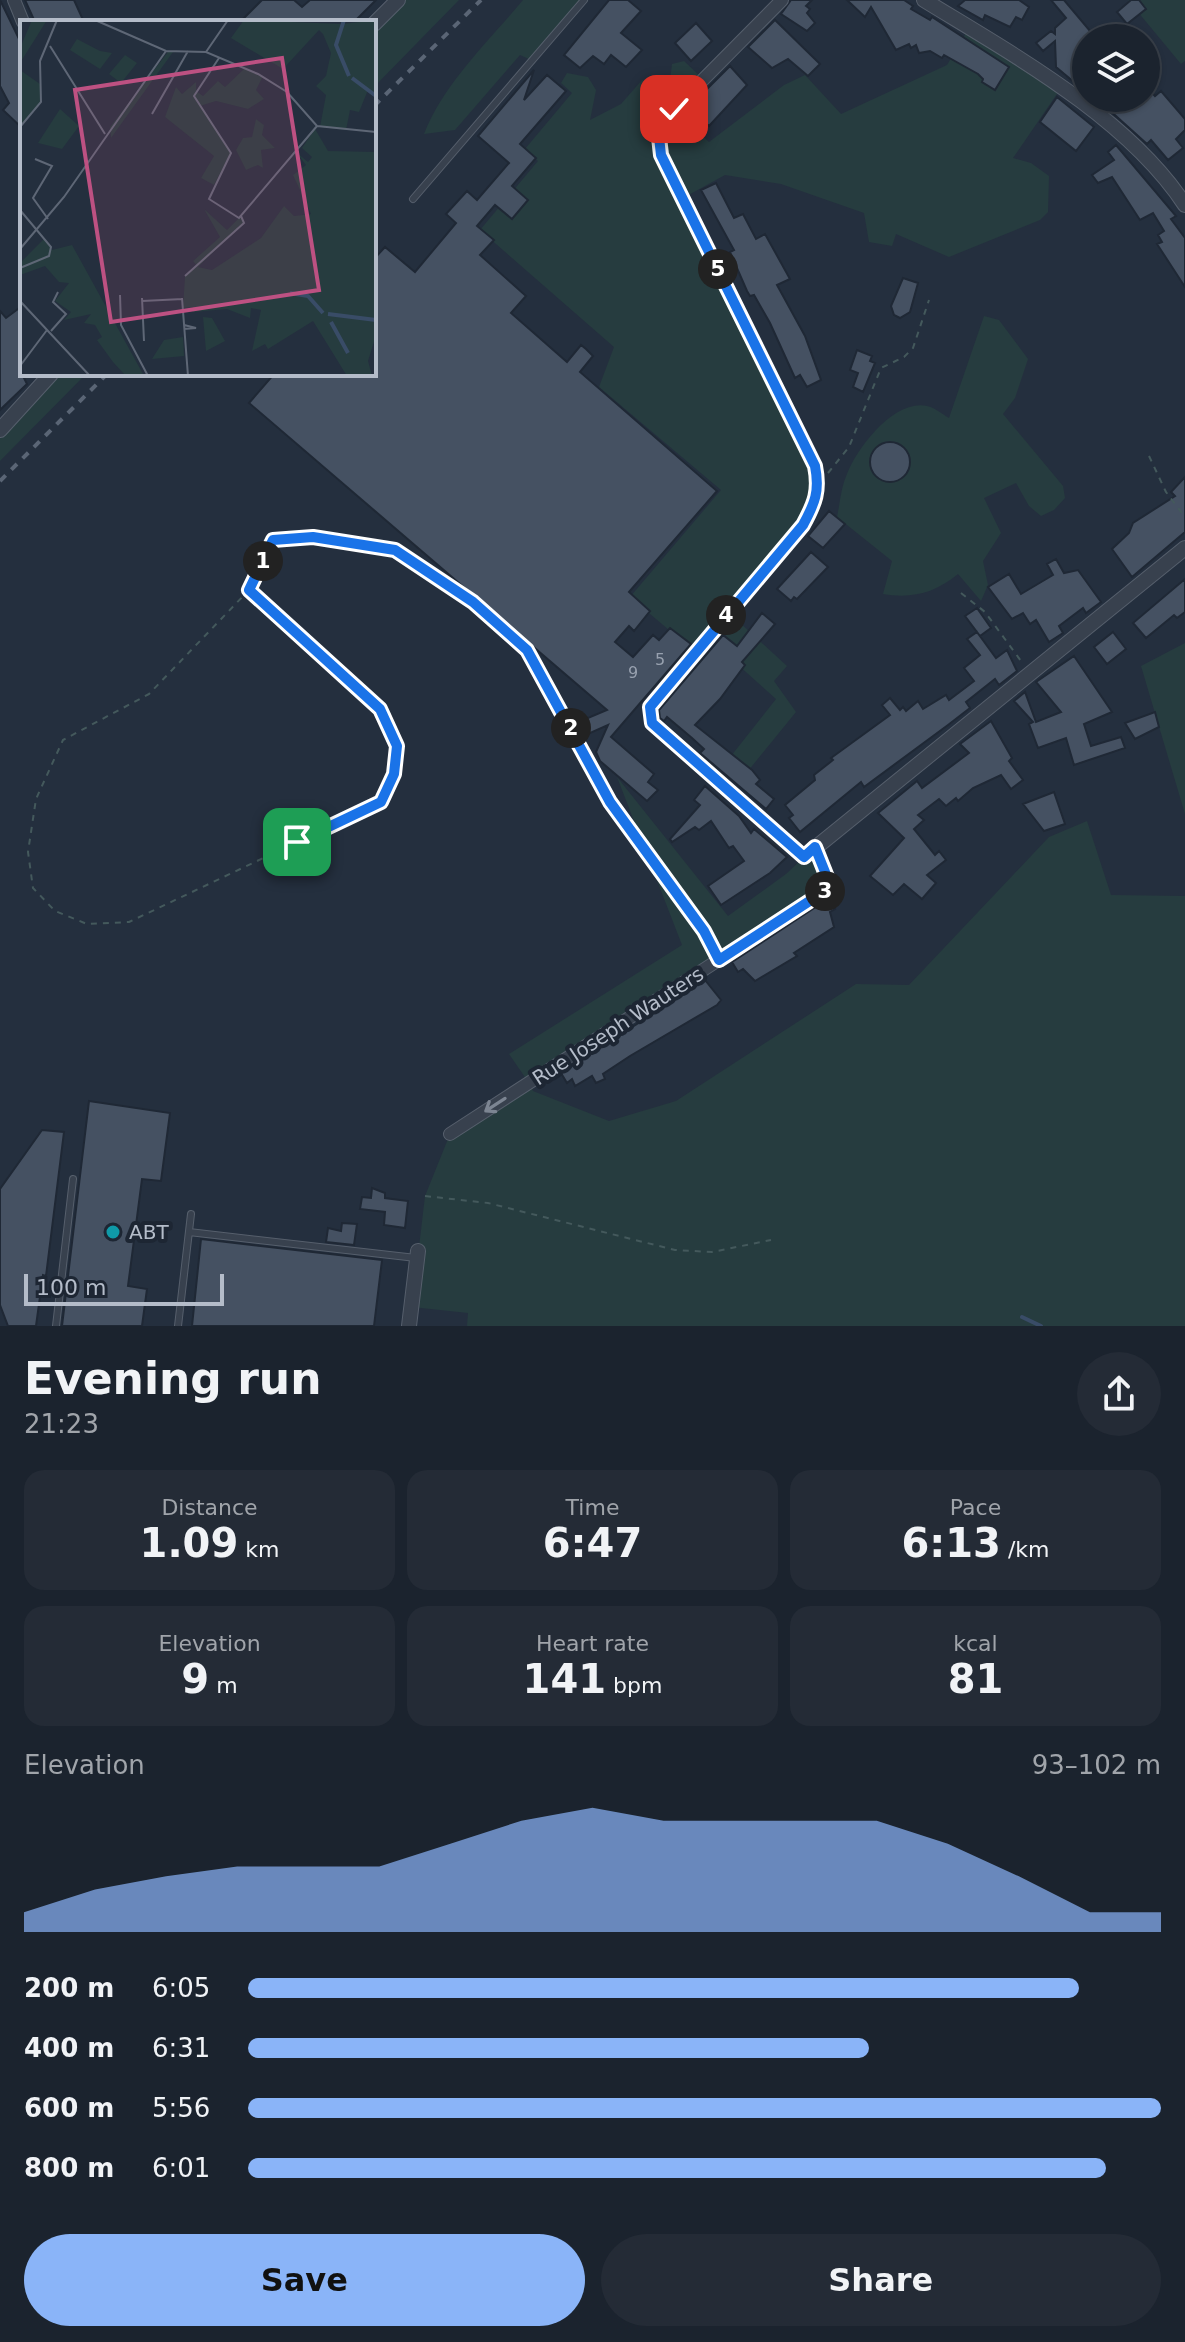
<!DOCTYPE html>
<meta charset="utf-8">
<style>
:root{--surface:#1b232e;--page:#242b36;--text:#f1f3f6;--muted:#a0a4aa;--line:#39404a;--accent:#8ab4f8}
body{margin:0;font-family:"DejaVu Sans",sans-serif;background:var(--page);color:var(--text);height:100vh;display:flex;flex-direction:column;font-size:30px;white-space:nowrap}
*{box-sizing:border-box;margin:0}
p{font-size:26px;color:var(--muted)}
.icon{flex:none;width:44px;height:44px;fill:none;stroke:currentColor;stroke-width:2;stroke-linecap:round;stroke-linejoin:round}
.map{position:relative;height:1326px;overflow:hidden}
.details{display:flex;flex-direction:column;background:var(--surface);flex:1}
.details>*{flex:none}
.fabs{position:absolute;left:1072px;top:24px;display:grid;gap:16px}
.fabs a{display:grid;place-items:center;width:88px;height:88px;border-radius:50%;background:var(--surface);box-shadow:0 2px 6px #0004,0 0 0 2px var(--line);font-size:40px}
.scale{position:absolute;left:24px;bottom:20px;width:200px;box-sizing:border-box;padding-left:8px;border:4px solid #b4bcc9;border-top:0;font-size:22px;line-height:28px;white-space:nowrap;color:#b4bcc9;-webkit-text-stroke:6px #1d2633;paint-order:stroke}
.pin{position:absolute;display:grid;place-items:center;width:68px;height:68px;color:#fff;margin:-34px;border-radius:16px;box-shadow:0 4px 12px #0006}
.km{position:absolute;width:40px;height:40px;margin:-20px;border-radius:50%;background:#222;color:#fff;font-size:22px;line-height:40px;text-align:center}
.round{display:grid;place-items:center;flex:none;width:84px;height:84px;border-radius:42px;background:var(--page)}
.headline{display:flex;align-items:center;justify-content:space-between;height:136px;padding:0 24px}
h1{font-size:44px;font-weight:800;line-height:60px}
.stats{display:grid;grid-template-columns:repeat(3,1fr);gap:12px;height:136px;padding:8px 24px}
.stats div{display:grid;align-content:center;border-radius:20px;background:var(--page);text-align:center}
.stats b{font-size:40px;font-weight:800}
.stats small{font-size:22px;font-weight:400}
.stats p{font-size:22px}
.chart{height:224px;padding:16px 24px}
.chart p{display:flex;justify-content:space-between}
.chart svg{width:100%;height:144px;margin-top:8px;fill:var(--accent);opacity:.7}
.action{display:flex;gap:16px;margin-top:auto;padding:16px 24px}
.action a{flex:1;height:92px;border-radius:48px;background:var(--accent);color:#111;font-size:32px;font-weight:800;line-height:92px;text-align:center}
.action a+a{background:var(--page);color:var(--text)}
ul{padding:0 24px;list-style:none;font-size:26px}
li{display:grid;grid-template-columns:128px 96px 1fr;align-items:center;height:60px}
li i{height:20px;border-radius:10px;background:var(--accent)}
.map>svg:first-child{display:block}
</style>
<div class="map">
<svg width="1185" height="1326" viewBox="0 0 1185 1326">
<rect width="100%" height="100%" fill="#242f3e"/>
<!-- green -->
<path fill="#263c3f" d="M398,0H459L374,87V24Z
M523,0H584L533,61L520,55L455,130L424,134C444,83 488,42 523,0Z
M1128,0H1185V61L1181,64Z
M969,28L1061,88L1013,158L1031,163L1049,176L1048,212L1040,220L949,257L896,234L892,246L869,242L864,213L781,184L725,175L683,198L815,466L817,501L695,652L630,597L721,490L599,387L614,347L480,230L538,161L525,149L572,93L561,83L567,73L588,77L596,90L590,120L621,104L642,80L663,86L670,80L672,64L684,61L703,79L674,109L709,142L784,85L805,75L841,114L947,65Z
M984,316L999,320L1028,359L1015,398L1003,414L1063,486L1065,498L1054,510L1041,516L1029,506L1016,483L984,498L1001,533L983,561L988,585L981,601L958,574C935,593 912,599 883,594L892,561L837,517C840,503 841,487 847,474C857,448 894,399 927,406C934,407 942,414 949,418Z
M60,374H86L0,461V430Z
M738,621L787,666L774,681L796,712L748,771L731,756L776,699L717,646Z
M1185,643V814L1141,666Z
M617,777L728,916L786,874L815,847L829,882L530,1083L533,1091L609,1121L676,1101L856,984L909,985L1049,837L1087,821L1111,895L1185,896V1326H467L468,1313L412,1307L425,1196L450,1134L529,1083L509,1054L682,945Z"/>
<g fill="none" stroke-linecap="round" stroke-linejoin="round">
<!-- stream -->
<path stroke="#394c67" stroke-width="4" d="M1022,1317L1041,1326"/>
</g>
<!-- building -->
<path fill="#455162" stroke="#1f2835" stroke-width="2" d="M0,0L22,45V128L3,110L9,103L0,86Z
M25,0H74L84,22H35Z
M262,0H294L302,7L310,0H376L354,22H240Z
M609,0H628L641,11L621,33L642,50L626,67L611,55L604,64L593,56L580,68L564,55Z
M791,0H812L806,6L810,9L807,13L815,23L807,31L781,14Z
M847,0H904L913,6L911,9L930,20L932,17L1009,67L995,90L982,82L983,79L978,74L944,55L942,58L930,51L919,53L916,45L911,48L909,44L896,50L871,7L865,17Z
M965,0H1019L1029,7L1022,20L1016,17L1010,27L985,15L983,20L958,6Z
M1051,0H1064L1096,38H1086V83L1081,88L1056,67L1055,41L1043,51L1036,43L1051,31L1055,34V28L1066,18Z
M1131,0H1139L1146,9L1127,24L1117,12Z
M775,20L820,64L808,76L788,59L772,68L748,47Z
M696,23L712,41L691,61L675,43Z
M730,66L747,85L709,126L688,108Z
M534,70L524,100L547,75L566,91L520,144L536,158L512,186L528,200L512,219L495,205L477,226L494,240L480,255L526,296L511,313L567,362L581,345L586,349L593,356L580,372L717,491L629,592L650,611L634,631L629,626L615,642L633,657L653,635L659,640L670,628L691,644L611,737L654,774L648,782L658,790L647,801L600,761L596,752L608,725L588,734L583,720L607,710L249,403L274,374H374V259L385,247L415,272L456,223L446,214L467,191L477,200L509,163L478,136Z
M1146,86L1155,96L1161,91L1185,119V130L1176,139L1183,148L1168,160L1151,140L1147,144L1096,98H1146Z
M1057,97L1094,127L1076,151L1040,122Z
M1116,145L1176,216L1171,219L1185,238V287L1157,244L1162,242L1158,235L1164,231L1153,213L1140,220L1112,177L1098,183L1092,175L1114,160L1108,152Z
M716,183L734,218L743,214L756,239L765,234L790,279L777,285L805,336L821,380L807,387L800,375L795,378L770,323L754,295L750,296L747,291L730,252L734,250L701,190Z
M903,278L918,283L910,312L900,318L894,315L891,306Z
M22,306V374L27,384L0,410V311L6,318Z
M857,350L872,356L870,361L875,363L863,392L853,387L858,373L850,370Z
M870 462a20 20 0 1 1 40 0a20 20 0 1 1-40 0Z
M1185,477V532L1132,577L1112,549L1129,533L1133,523L1175,496L1171,492Z
M829,511L845,524L823,548L808,536Z
M811,552L828,567L797,599L794,597L791,601L777,589Z
M1056,559L1064,573L1078,570L1101,602L1086,613L1083,608L1059,626L1063,633L1049,642L1036,620L1030,624L1023,613L1012,619L988,587L1009,574L1021,594L1053,575L1047,564Z
M1185,579V612L1177,618L1174,615L1146,638L1133,623Z
M977,608L991,628L980,636L965,616Z
M762,613L775,624L742,662L745,665L720,699L695,725L752,770L760,780L756,784L774,799L766,809L700,753L704,749L692,738L667,717L664,721L660,718L659,710L723,635L737,646Z
M977,632L996,658L1007,650L1017,671L999,685L995,679L966,702L970,708L948,725L864,787L861,782L800,832L789,818L793,815L785,805L815,780L814,775L833,760L831,758L890,715L882,705L890,698L900,710L903,707L906,711L918,701L923,709L946,695L949,700L974,681L964,668L980,655L967,639Z
M1113,632L1126,649L1107,664L1094,647Z
M1074,656L1112,712L1084,724L1091,746L1121,737L1125,748L1074,765L1066,738L1038,748L1029,724L1033,722L1014,701L1025,692L1036,722L1061,712L1036,682Z
M1155,712L1159,727L1135,739L1125,723Z
M991,721L1012,758L1009,761L1023,780L1011,789L1001,775L973,788L958,801L956,798L946,806L939,799L918,815L924,820L914,829L935,855L939,851L946,860L927,875L936,883L922,899L904,884L893,895L870,876L904,838L878,813L917,781L922,788L969,753L960,744Z
M705,786L739,816L751,833L754,829L787,857L770,873L721,905L708,886L744,861L733,846L729,848L711,821L699,830L695,827L672,842L670,839L700,805L694,800Z
M1054,792L1065,824L1044,831L1023,804Z
M828,899L835,909L830,912L834,927L794,953L797,956L755,981L743,969L738,972L732,962Z
M705,980L721,1000L717,1005L630,1056L603,1074L605,1079L596,1083L592,1076L575,1086L572,1079L567,1083L561,1073Z
M89,1101L170,1113L161,1181L142,1179L128,1286L147,1289L142,1326H62Z
M42,1130L64,1132L46,1276L43,1275L36,1326H8L0,1305V1189Z
M372,1188L385,1193V1198L408,1201L405,1228L384,1225L385,1212L360,1209L362,1197L371,1198Z
M342,1223L357,1224L354,1245L326,1242L328,1228L341,1231Z
M201,1239L382,1260L374,1326H192Z"/>
<g fill="none" stroke-linecap="round" stroke-linejoin="round">
<defs>
<path id="service" d="M413,199L584,0
M704,931L719,959
M189,1232L416,1258
M56,1326L73,1179
M178,1326L191,1214"/>
<path id="minor" d="M14,0L23,22
M782,0L674,109L659,137L661,155L815,466C820,491 815,503 803,525L650,707L652,723L804,857
M450,1134L828,889L829,882L815,847"/>
<path id="tertiary" d="M924,0C1012,54 1127,117 1185,205
M374,24L398,0
M0,430L51,374
M804,857L1185,548
M409,1326L418,1251"/>
</defs>
<!-- service casing -->
<use href="#service" stroke="#565f6c" stroke-width="8"/>
<!-- minor casing -->
<use href="#minor" stroke="#565f6c" stroke-width="14"/>
<!-- tertiary casing -->
<use href="#tertiary" stroke="#565f6c" stroke-width="16"/>
<!-- path -->
<path stroke="#44595c" stroke-width="2" stroke-dasharray="6 6" stroke-linecap="butt" d="M1149,456L1166,492L1185,517
M828,473L849,447L881,368L904,357L913,348L929,300
M249,590L380,709L397,746L394,774L381,802L129,922L87,924L55,911L33,888L28,852L36,799L63,740L149,694L249,590L273,540L313,537L395,550L473,602L527,650L610,802L699,923
M961,593L985,612L1021,661
M425,1196L488,1203L675,1250L712,1252L771,1240"/>
<!-- service -->
<use href="#service" stroke="#38414e" stroke-width="6"/>
<!-- minor -->
<use href="#minor" stroke="#38414e" stroke-width="12"/>
<!-- tertiary -->
<use href="#tertiary" stroke="#38414e" stroke-width="14"/>
<!-- rail -->
<path stroke="#5a6575" stroke-width="4" stroke-dasharray="8 8" stroke-linecap="butt" d="M374,106L481,0
M0,481L107,374"/>
</g>
<!-- one-way arrows -->
<defs><path id="oneway-shaft" d="M-6 0H5M1.5-3L5.5 0L1.5 3" fill="none" stroke-width="1.6" stroke-linecap="round" stroke-linejoin="round" transform="scale(2)"/></defs>
<use stroke="#7c8592" href="#oneway-shaft" transform="translate(495 1105) rotate(147)"/>
<g fill="none" stroke-linecap="round" stroke-linejoin="round">
<defs>
<path id="route" d="M297,842L381,802L394,774L397,746L380,709L249,590L273,540L313,537L395,550L473,602L527,650L610,802L704,931L719,960L828,889L829,882L815,847L804,857L652,723L650,707L803,525C815,503 820,491 815,466L661,155L659,137L674,109"/>
</defs>
<!-- route casing -->
<use href="#route" stroke="#fff" stroke-width="16"/>
<!-- route -->
<use href="#route" stroke="#1a73e8" stroke-width="10"/>
</g>
<!-- markers -->
<circle fill="#0f9aa8" stroke="#1d2633" stroke-width="3" cx="113" cy="1232" r="8"/>
<g text-anchor="middle" dominant-baseline="central" stroke-width="8" stroke-linejoin="round" paint-order="stroke">
<!-- number labels -->
<g font-size="16" fill="#98a1af">
<text x="660" y="659">5</text>
<text x="633" y="672">9</text>
</g>
<!-- street labels -->
<g font-size="20" fill="#b4bcc9" stroke="#1d2633">
<text transform="translate(618 1026) rotate(-33)">Rue Joseph Wauters</text>
</g>
<!-- poi labels -->
<g font-size="20" fill="#b4bcc9" stroke="#1d2633" text-anchor="start">
<text x="129" y="1232">ABT</text>
</g>
</g>
<!-- overview -->
<g transform="translate(20 20)">
<rect width="356" height="356" fill="#242f3e"/>
<path d="M12,0H27L0,43V28ZM224,0L322,4L356,0V76L348,70L339,92L330,90L326,110L300,107L306,75L296,66L306,56L311,33L303,14L299,10L263,49L211,18ZM57,19L80,31L92,33L80,49L50,30ZM148,32H153L91,118L90,107ZM105,35L117,43L101,63L89,54ZM225,48L243,56L236,70L244,79L228,89L196,81L180,86L211,133L194,165L181,158L194,136L145,97L156,67L162,74L176,62V71L183,76L198,61L205,67ZM0,50L20,64L21,82L0,107ZM40,89L59,106L42,129L18,123ZM236,99L244,105L242,115L255,128L241,130L243,148L238,145L226,150L216,130L223,118L232,117ZM295,109L308,131L356,132V315L348,341L352,356H327L293,301L248,329L245,324L232,331L241,290L231,288L230,298L207,289L173,292V287L163,288L165,256L177,246L173,241L200,217L184,189L207,210L221,196L224,202L178,247L192,250L241,218L264,186L274,196L291,194L273,155L286,145L277,133L288,142L292,137L282,128ZM24,219L32,230L52,225L123,354L105,355L93,342L77,320L82,317L75,305L64,303L71,294L44,300L51,292L35,281L49,263L39,262L25,246L0,255V243ZM183,297L192,298L205,321L186,331ZM163,317L164,336L132,339L144,320Z" fill="#263c3f"/>
<path fill="none" stroke="#394c67" stroke-width="4" d="M324,0L316,25L329,56M332,58L356,76M270,273L288,276L303,293M308,294L356,300M311,302L328,333"/>
<path fill="none" stroke="#5e6776" stroke-width="2" d="M75,0L146,31L186,32L238,54L267,72L297,106M30,26L85,114M186,32L208,0M199,38L174,76L211,133L189,179L219,198L297,106M132,94L168,31M297,106L356,112M0,107L21,82L20,41L37,0M15,139L32,146L13,178L28,199M0,190L31,227L29,236L0,248M0,229L44,177L146,31M165,256L224,203L221,196M100,275L101,305L128,356M122,278L124,321M162,278L168,356M0,281L70,356M122,281L163,279M164,305L176,308L164,309M31,311L46,294L33,282L38,272M0,346L27,310"/>
<path fill="#bd5182" fill-opacity="0.15" stroke="#bd5182" stroke-width="4" d="M262,38L299,270L91,302L55,70Z"/>
<rect width="356" height="356" fill="none" stroke="#b4bcc9" stroke-width="4"/>
</g>
</svg>
<div class="fabs">
<a><svg class="icon" aria-label="layers" viewBox="0 0 24 24"><path d="M12 4l9 5-9 5-9-5zM3 14l9 5 9-5"/></svg></a>
</div>
<div class="scale">100 m</div>
<div class="pin" style="left:297px;top:842px;background:#1e9e55"><svg class="icon" aria-label="arrive" viewBox="0 0 24 24"><path d="M6 21V4h12l-3 4 3 4H6"/></svg></div>
<div class="pin" style="left:674px;top:109px;background:#d93025"><svg class="icon" aria-label="check" viewBox="0 0 24 24"><path d="M5 12l5 5 9-10"/></svg></div>
<b class="km" style="left:263px;top:561px">1</b>
<b class="km" style="left:571px;top:728px">2</b>
<b class="km" style="left:825px;top:891px">3</b>
<b class="km" style="left:726px;top:615px">4</b>
<b class="km" style="left:718px;top:269px">5</b>
</div>
<section class="details">
<div class="headline"><div><h1>Evening run</h1><p>21:23</p></div><a class="round"><svg class="icon" aria-label="share" viewBox="0 0 24 24"><path d="M12 15V3M7 8l5-5 5 5M5 13v7h14v-7"/></svg></a></div>
<div class="stats">
<div><p>Distance</p><b>1.09<small> km</small></b></div>
<div><p>Time</p><b>6:47</b></div>
<div><p>Pace</p><b>6:13<small> /km</small></b></div>
</div>
<div class="stats">
<div><p>Elevation</p><b>9<small> m</small></b></div>
<div><p>Heart rate</p><b>141<small> bpm</small></b></div>
<div><p>kcal</p><b>81</b></div>
</div>
<div class="chart"><p><span>Elevation</span>93–102 m</p>
<svg viewBox="0 0 160 44" preserveAspectRatio="none"><path d="M0 44V38L10 31L20 27L30 24L40 24L50 24L60 17L70 10L80 6L90 10L100 10L110 10L120 10L130 17L140 27L150 38L160 38V44z"/></svg>
</div>
<ul>
<li><b>200 m</b>6:05<i style="width:91%"></i></li>
<li><b>400 m</b>6:31<i style="width:68%"></i></li>
<li><b>600 m</b>5:56<i style="width:100%"></i></li>
<li><b>800 m</b>6:01<i style="width:94%"></i></li>
</ul>
<div class="action"><a>Save</a><a>Share</a></div>
</section>
